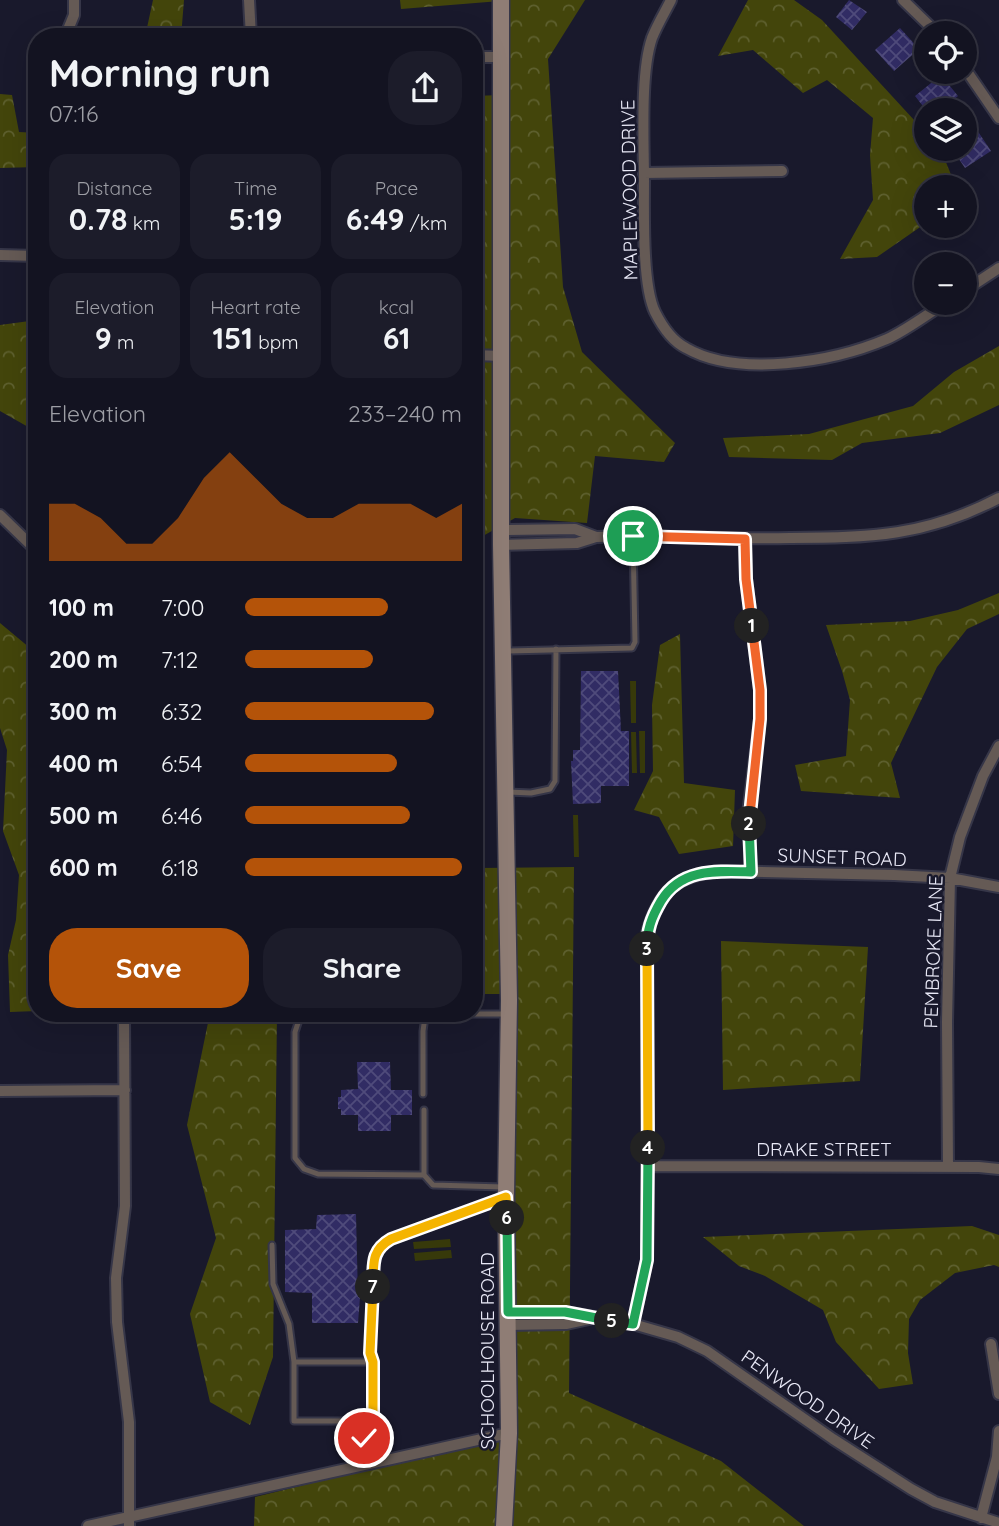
<!DOCTYPE html>
<meta charset="utf-8">
<style>
:root{--surface:#131321;--page:#1c1c2a;--text:#f1f3f6;--muted:#9d9ea5;--line:#32323f;--accent:#b45309}
body{margin:0;font-family:Quicksand,sans-serif;background:var(--page);color:var(--text);height:100vh;display:flex;flex-direction:column;font-size:26px;white-space:nowrap}
*{box-sizing:border-box;margin:0}
p{font-size:23px;color:var(--muted)}
.icon{flex:none;width:38px;height:38px;fill:none;stroke:currentColor;stroke-width:2;stroke-linecap:round;stroke-linejoin:round}
.map{position:relative;flex:1;overflow:hidden}
.side{position:absolute;left:28px;top:28px;width:455px;height:994px;display:flex;flex-direction:column;background:var(--surface);border-radius:28px;box-shadow:0 7px 28px #0002,0 0 0 2px var(--line)}
.side>*{flex:none}
.fabs{position:absolute;left:914px;top:21px;display:grid;gap:14px}
.fabs a{display:grid;place-items:center;width:63px;height:63px;border-radius:50%;background:var(--surface);box-shadow:0 7px 28px #0002,0 0 0 2px var(--line);font-size:35px}
.pin{position:absolute;display:grid;place-items:center;width:60px;height:60px;color:#fff;margin:-30px;border:4px solid #fff;border-radius:50%;box-shadow:0 2px 7px #0007}
.km{position:absolute;width:35px;height:35px;margin:-18px;border-radius:50%;background:#222;color:#fff;font-size:19px;line-height:35px;text-align:center}
.round{display:grid;place-items:center;flex:none;width:74px;height:74px;border-radius:28px;background:var(--page)}
.overview{display:flex;align-items:center;justify-content:space-between;height:119px;padding:0 21px}
h1{font-size:38px;font-weight:700;line-height:52px}
.figures{display:grid;grid-template-columns:repeat(3,1fr);gap:10px;height:119px;padding:7px 21px}
.figures div{display:grid;align-content:center;border-radius:18px;background:var(--page);text-align:center}
.figures b{font-size:30px;font-weight:700}
.figures small{font-size:19px;font-weight:400}
.figures p{font-size:19px}
.chart{height:196px;padding:14px 21px}
.chart p{display:flex;justify-content:space-between}
.chart svg{width:100%;height:126px;margin-top:7px;fill:var(--accent);opacity:.7}
.primary-button{display:flex;gap:14px;margin-top:auto;padding:14px 21px}
.primary-button a{flex:1;height:80px;border-radius:28px;background:var(--accent);color:#fff;font-size:28px;font-weight:700;line-height:80px;text-align:center}
.primary-button a+a{background:var(--page);color:var(--text)}
ul{padding:0 21px;list-style:none;font-size:23px}
li{display:grid;grid-template-columns:112px 84px 1fr;align-items:center;height:52px}
li i{height:18px;border-radius:9px;background:var(--accent)}
.map>svg:first-child{display:block}
</style>
<div class="map">
<svg width="999" height="1526" viewBox="0 0 999 1526">
<defs>
<pattern id="forest-crowns" width="20" height="18" patternUnits="userSpaceOnUse" patternTransform="scale(1.75)"><rect width="20" height="18" fill="#43450b"/><path d="M2 6a3 3 0 1 1 6 0M12 15a3 3 0 1 1 6 0" fill="none" stroke="#5e602f"/></pattern>
<pattern id="building-cross-hatch" width="8" height="8" patternUnits="userSpaceOnUse" patternTransform="scale(1.75)"><rect width="8" height="8" fill="#312c64"/><path d="M0 0l8 8M0 8l8-8" fill="none" stroke="#4f4b7b"/></pattern>
</defs>
<rect width="100%" height="100%" fill="#19192c"/>
<!-- grass -->
<path fill="#37390a" d="M630,681H636V723H631Z
M639,731H645V773H640Z
M631,732H636L637,773H632Z
M573,815H578L579,857H574Z
M450,1239L451,1247L414,1249L413,1242Z
M451,1250L452,1258L415,1261L414,1253Z"/>
<!-- forest -->
<path fill="url(#forest-crowns)" d="M153,0H184L181,37H145Z
M400,0H585L548,59L563,287L582,352L675,443L664,462L595,456L587,523L515,518L474,541V96L500,95V1L401,9Z
M748,0H794L822,20L926,133V149L941,150L956,187H926V223L877,257L840,259L873,200L870,155L873,118L827,80L803,93L753,50L718,56Z
M0,94L12,95L19,132L37,133V167L0,168Z
M37,320V432L0,411V325Z
M999,346V405L940,433L862,443L832,460L729,457L723,438L809,434L913,406L954,372Z
M999,593V614L967,629L937,667L891,763L900,798L801,791L795,765L846,756L850,700L842,671L826,625L910,621L958,610Z
M0,623L36,653L37,1011L10,1012L8,955L16,920L19,875L3,831L7,750L0,728Z
M680,634L684,783L735,790L733,846L679,854L659,817L634,810L653,771L652,705L660,645Z
M574,867L569,1393L721,1461L804,1526H254L255,1497L508,1435L501,994H474V868Z
M721,941L868,947L860,1081L723,1090Z
M210,1013H277L273,1357L250,1425L210,1402L190,1314L216,1238L187,1125Z
M972,1226L999,1235V1267L994,1265L955,1273L920,1300L909,1319L908,1353L913,1384L879,1389L836,1342L823,1310L765,1276L739,1266L703,1237Z"/>
<!-- building -->
<path fill="url(#building-cross-hatch)" d="M849,0L867,12L852,30L836,17Z
M900,28L919,49L894,71L875,50Z
M941,75L958,96L941,110H926L915,96Z
M975,127L991,151L965,168L952,149H964V134Z
M581,671H618L621,731H629V786H601V803L573,804L571,761H573V750H580Z
M357,1062H390L391,1090H412V1115H391V1131H358V1115H341V1109H338V1097H341V1090L358,1089Z
M356,1214L358,1297H360L358,1323H312V1293L285,1292V1230L316,1229L317,1215Z"/>
<g fill="none" stroke-linecap="round" stroke-linejoin="round">
<defs>
<path id="lane" d="M506,651L632,648L635,642L633,536
M507,792L531,793L550,789L555,781L556,649
M423,1094V1031L425,1017
M424,1110V1175L433,1185L503,1187
M424,1175L318,1174L304,1169L295,1158V1032L299,1020L308,1016L425,1017L439,1014H505
M272,1245L273,1284L289,1324L294,1362
M373,1421H294V1362H373
M384,1459L380,1438L373,1426V1362L370,1353L374,1257L380,1245L391,1239L503,1198
M366,1465L364,1438L373,1426"/>
<path id="street" d="M249,0L251,37
M671,0C665,12 657,25 652,38C640,73 644,142 644,181C644,213 642,285 655,312C662,326 672,341 686,348C738,378 833,362 887,339C907,330 927,314 946,303
M903,0L937,33
M65,37L74,15V0
M474,57H501
M964,67L999,118
M644,173L782,171
M0,255L37,256
M964,291L999,268
M474,355L502,356
M0,515L37,551
M501,530L575,529L596,537
M745,539L746,579L760,690V719L748,814L751,872
M501,545L577,543L596,537L633,536C686,537 738,539 790,538C869,538 927,536 999,498
M124,1013L125,1206L116,1278L117,1322L129,1422V1526
M0,1091L125,1090
M648,1166L979,1167L999,1169
M948,1167L947,1022L950,878L960,837L983,776L999,746
M508,1312H565L633,1324L678,1337L707,1351L833,1439L911,1489L935,1502L999,1523
M633,1324L647,1260V933C659,889 678,875 722,871L894,875L950,878L999,887
M508,1325L566,1324L589,1319
M991,1344L999,1394
M981,1518L997,1457L999,1431
M88,1526L509,1433"/>
<path id="secondary" d="M501,0V545L509,1000L506,1197L509,1433L504,1526"/>
</defs>
<!-- lane casing -->
<use href="#lane" stroke="#363648" stroke-width="9"/>
<!-- street casing -->
<use href="#street" stroke="#363648" stroke-width="14"/>
<!-- secondary casing -->
<use href="#secondary" stroke="#363648" stroke-width="19"/>
<!-- lane -->
<use href="#lane" stroke="#655a55" stroke-width="5"/>
<!-- street -->
<use href="#street" stroke="#655a55" stroke-width="10"/>
<!-- secondary -->
<use href="#secondary" stroke="#8f7d75" stroke-width="16"/>
</g>
<g fill="none" stroke-linecap="round" stroke-linejoin="round">
<defs>
<path id="split-1" d="M633,536L745,539L746,579L752,626"/>
<path id="split-2" d="M749,824L760,719V690L752,626"/>
<path id="split-3" d="M647,949C647,930 651,918 661,901C681,868 716,871 751,872L749,824"/>
<path id="split-4" d="M647,949L648,1148"/>
<path id="split-5" d="M612,1321L633,1324L647,1260L648,1148"/>
<path id="split-6" d="M507,1218L508,1312H565L612,1321"/>
<path id="split-7" d="M373,1287C374,1265 370,1251 391,1239L506,1197L507,1218"/>
<path id="split-8" d="M364,1438L373,1426V1362L370,1353L373,1287"/>
</defs>
<!-- split-1 casing -->
<use href="#split-1" stroke="#fff" stroke-width="14"/>
<!-- split-2 casing -->
<use href="#split-2" stroke="#fff" stroke-width="14"/>
<!-- split-3 casing -->
<use href="#split-3" stroke="#fff" stroke-width="14"/>
<!-- split-4 casing -->
<use href="#split-4" stroke="#fff" stroke-width="14"/>
<!-- split-5 casing -->
<use href="#split-5" stroke="#fff" stroke-width="14"/>
<!-- split-6 casing -->
<use href="#split-6" stroke="#fff" stroke-width="14"/>
<!-- split-7 casing -->
<use href="#split-7" stroke="#fff" stroke-width="14"/>
<!-- split-8 casing -->
<use href="#split-8" stroke="#fff" stroke-width="14"/>
<!-- split-1 -->
<use href="#split-1" stroke="#f0652b" stroke-width="9"/>
<!-- split-2 -->
<use href="#split-2" stroke="#f0652b" stroke-width="9"/>
<!-- split-3 -->
<use href="#split-3" stroke="#22a559" stroke-width="9"/>
<!-- split-4 -->
<use href="#split-4" stroke="#f5b400" stroke-width="9"/>
<!-- split-5 -->
<use href="#split-5" stroke="#22a559" stroke-width="9"/>
<!-- split-6 -->
<use href="#split-6" stroke="#22a559" stroke-width="9"/>
<!-- split-7 -->
<use href="#split-7" stroke="#f5b400" stroke-width="9"/>
<!-- split-8 -->
<use href="#split-8" stroke="#f5b400" stroke-width="9"/>
</g>
<g text-anchor="middle" dominant-baseline="central" stroke-width="5" stroke-linejoin="round" paint-order="stroke">
<!-- street labels -->
<g font-size="19" fill="#e8e8f6" stroke="#19192c">
<text transform="translate(629 190) rotate(-91)">MAPLEWOOD DRIVE</text>
<text transform="translate(842 857) rotate(2)">SUNSET ROAD</text>
<text transform="translate(933 952) rotate(-88)">PEMBROKE LANE</text>
<text x="824" y="1149">DRAKE STREET</text>
<text transform="translate(487 1351) rotate(-90)">SCHOOLHOUSE ROAD</text>
<text transform="translate(808 1399) rotate(35)">PENWOOD DRIVE</text>
</g>
</g>
</svg>
<div class="fabs">
<a><svg class="icon" aria-label="locate" viewBox="0 0 24 24"><circle cx="12" cy="12" r="6"/><path d="M12 2v4M12 18v4M2 12h4M18 12h4"/></svg></a>
<a><svg class="icon" aria-label="layers" viewBox="0 0 24 24"><path d="M12 4l9 5-9 5-9-5zM3 14l9 5 9-5"/></svg></a>
<a>+</a>
<a>−</a>
</div>
<div class="pin" style="left:633px;top:536px;background:#1e9e55"><svg class="icon" aria-label="arrive" viewBox="0 0 24 24"><path d="M6 21V4h12l-3 4 3 4H6"/></svg></div>
<div class="pin" style="left:364px;top:1438px;background:#d93025"><svg class="icon" aria-label="check" viewBox="0 0 24 24"><path d="M5 12l5 5 9-10"/></svg></div>
<b class="km" style="left:752px;top:626px">1</b>
<b class="km" style="left:749px;top:824px">2</b>
<b class="km" style="left:647px;top:949px">3</b>
<b class="km" style="left:648px;top:1148px">4</b>
<b class="km" style="left:612px;top:1321px">5</b>
<b class="km" style="left:507px;top:1218px">6</b>
<b class="km" style="left:373px;top:1287px">7</b>
<section class="side">
<div class="overview"><div><h1>Morning run</h1><p>07:16</p></div><a class="round"><svg class="icon" aria-label="share" viewBox="0 0 24 24"><path d="M12 15V3M7 8l5-5 5 5M5 13v7h14v-7"/></svg></a></div>
<div class="figures">
<div><p>Distance</p><b>0.78<small> km</small></b></div>
<div><p>Time</p><b>5:19</b></div>
<div><p>Pace</p><b>6:49<small> /km</small></b></div>
</div>
<div class="figures">
<div><p>Elevation</p><b>9<small> m</small></b></div>
<div><p>Heart rate</p><b>151<small> bpm</small></b></div>
<div><p>kcal</p><b>61</b></div>
</div>
<div class="chart"><p><span>Elevation</span>233–240 m</p>
<svg viewBox="0 0 160 44" preserveAspectRatio="none"><path d="M0 44V24L10 24L20 29L30 38L40 38L50 29L60 15L70 6L80 15L90 24L100 29L110 29L120 24L130 24L140 24L150 29L160 24V44z"/></svg>
</div>
<ul>
<li><b>100 m</b>7:00<i style="width:66%"></i></li>
<li><b>200 m</b>7:12<i style="width:59%"></i></li>
<li><b>300 m</b>6:32<i style="width:87%"></i></li>
<li><b>400 m</b>6:54<i style="width:70%"></i></li>
<li><b>500 m</b>6:46<i style="width:76%"></i></li>
<li><b>600 m</b>6:18<i style="width:100%"></i></li>
</ul>
<div class="primary-button"><a>Save</a><a>Share</a></div>
</section>
</div>
